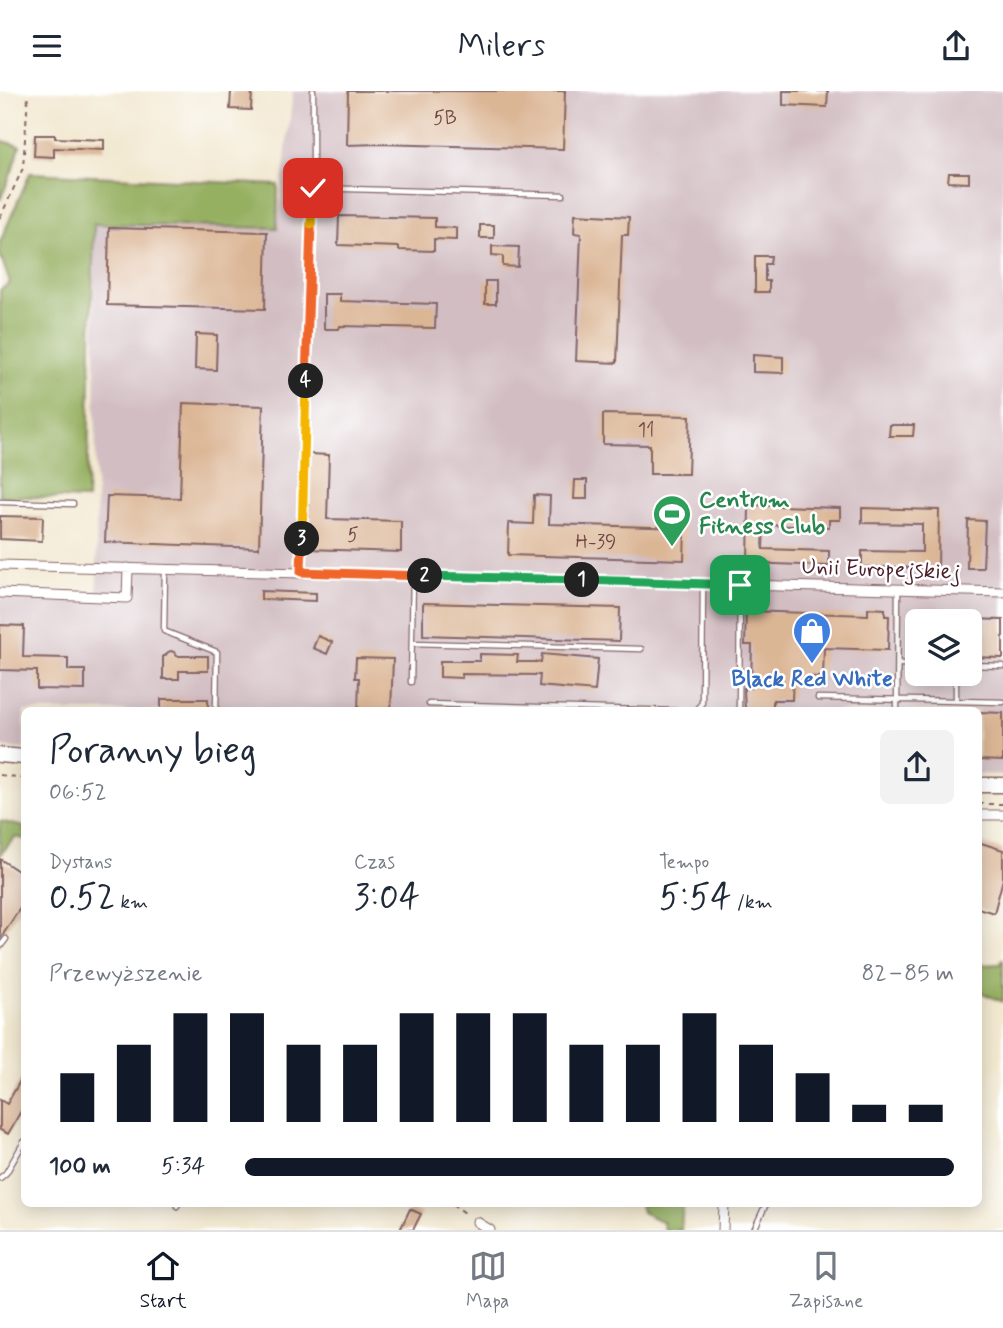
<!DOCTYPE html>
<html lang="pl">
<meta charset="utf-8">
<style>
:root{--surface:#fff;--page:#f2f2f3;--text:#1f2937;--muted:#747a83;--line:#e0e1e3;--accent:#111827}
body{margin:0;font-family:Mynerve,sans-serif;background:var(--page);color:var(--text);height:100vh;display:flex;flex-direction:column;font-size:26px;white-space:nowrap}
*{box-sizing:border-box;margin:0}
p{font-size:23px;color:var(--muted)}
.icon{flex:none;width:38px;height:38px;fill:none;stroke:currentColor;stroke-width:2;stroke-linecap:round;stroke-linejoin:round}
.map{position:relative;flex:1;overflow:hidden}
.sheet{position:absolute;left:21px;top:616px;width:961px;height:500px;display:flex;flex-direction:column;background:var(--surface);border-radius:10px;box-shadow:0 4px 18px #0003}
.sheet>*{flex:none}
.controls{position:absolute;left:905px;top:518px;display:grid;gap:14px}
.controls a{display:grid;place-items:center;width:77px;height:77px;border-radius:10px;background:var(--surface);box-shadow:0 4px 18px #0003;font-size:35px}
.pin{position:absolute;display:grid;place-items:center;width:60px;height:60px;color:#fff;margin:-30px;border-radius:14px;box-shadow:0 4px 10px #0006}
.km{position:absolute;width:35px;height:35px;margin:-18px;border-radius:50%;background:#222;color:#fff;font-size:19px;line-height:35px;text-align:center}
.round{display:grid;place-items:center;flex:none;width:74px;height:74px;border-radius:10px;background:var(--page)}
.head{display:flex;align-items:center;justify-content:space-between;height:119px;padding:0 28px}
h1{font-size:38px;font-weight:600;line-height:52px}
.stats{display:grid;grid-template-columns:repeat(3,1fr);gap:10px;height:119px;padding:7px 28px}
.stats div{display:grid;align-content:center}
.stats b{font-size:35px;font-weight:600}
.stats small{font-size:19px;font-weight:400}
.stats p{font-size:19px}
.chart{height:196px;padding:14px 28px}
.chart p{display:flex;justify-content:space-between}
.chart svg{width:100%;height:126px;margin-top:7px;stroke:var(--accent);stroke-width:6}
ul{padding:0 28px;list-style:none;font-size:23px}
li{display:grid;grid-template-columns:112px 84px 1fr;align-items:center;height:52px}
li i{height:18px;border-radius:9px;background:var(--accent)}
header{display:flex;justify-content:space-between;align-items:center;height:91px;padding:0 28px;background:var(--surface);font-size:32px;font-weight:600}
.tab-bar{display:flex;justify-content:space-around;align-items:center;height:98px;border-top:2px solid var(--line);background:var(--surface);font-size:19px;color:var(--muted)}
.tab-bar a{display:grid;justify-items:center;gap:4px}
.tab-bar .active{color:var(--accent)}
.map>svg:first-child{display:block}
</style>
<header><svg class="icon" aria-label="menu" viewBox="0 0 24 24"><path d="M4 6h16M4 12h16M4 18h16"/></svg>Milers<svg class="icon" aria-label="share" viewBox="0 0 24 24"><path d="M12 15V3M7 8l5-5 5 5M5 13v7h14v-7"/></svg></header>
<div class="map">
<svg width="1003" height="1139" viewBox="0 0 1003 1139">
<rect width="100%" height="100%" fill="#fff"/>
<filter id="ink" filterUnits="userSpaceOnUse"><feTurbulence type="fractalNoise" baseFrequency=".0143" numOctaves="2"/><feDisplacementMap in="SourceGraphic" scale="14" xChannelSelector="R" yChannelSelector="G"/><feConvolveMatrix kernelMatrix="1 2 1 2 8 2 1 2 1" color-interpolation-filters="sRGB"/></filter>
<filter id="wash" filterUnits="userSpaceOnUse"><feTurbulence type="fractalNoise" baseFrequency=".00686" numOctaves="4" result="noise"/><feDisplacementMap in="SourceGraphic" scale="28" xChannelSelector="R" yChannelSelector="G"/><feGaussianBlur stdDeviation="1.57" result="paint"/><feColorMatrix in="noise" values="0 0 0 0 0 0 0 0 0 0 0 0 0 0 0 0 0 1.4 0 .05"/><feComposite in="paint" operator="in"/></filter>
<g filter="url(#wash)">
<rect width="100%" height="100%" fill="#f2e8d0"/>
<!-- industrial -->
<path fill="#d2bec2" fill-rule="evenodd" d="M293,0H1003V684L978,683V620H24V658L6,657L0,654V507L97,508L94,133L277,137ZM917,530H970V583H917Z"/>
<!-- forest -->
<path fill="#96b062" stroke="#706846" stroke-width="2" d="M0,49L20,55L13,78L0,109Z
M30,82L278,94L277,137L94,133L87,408L0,405V199L10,192L0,163V151Z
M0,730L24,736V748L15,746L0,764Z
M1003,867V911L978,900V874L1000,873Z
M640,1113H683L681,1139H664L663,1131L642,1121Z"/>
<g id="blocks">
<!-- building -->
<path fill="#dbb695" d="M231,0H252L251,19L230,18Z
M348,0H565L563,58L379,53L347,54Z
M783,0H828L827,16L783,14Z
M35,44H55V47L104,49V59L54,57V66L34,65Z
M949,82H969V92L948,91Z
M575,123L629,126L628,144H622L617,272L576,270L581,143L574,142Z
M339,125L435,127V136L456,137V149L434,148V160L399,159V156L338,154Z
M480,134H494V147H480Z
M109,137L267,141L265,218L107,214Z
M492,155L519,156L518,176L503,175V165L492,164Z
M755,165H771L770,173H765V190H769V201H755Z
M485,190H496V213H485Z
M324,203H340V210L436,213L435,237L340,235L339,238H324Z
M196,243L217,244L216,279L195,278Z
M753,264L783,266V282L753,281Z
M183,312L263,315L259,457L105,451L107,405L180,407Z
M603,323L690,325L688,383H650V354L603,353Z
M890,334H914L913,345H889Z
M309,363L329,364L327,428L401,430V461L307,458Z
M575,389H587V408H574Z
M534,404L550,405L549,433L685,437L684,469L508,464L509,432L533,433Z
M749,414L840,417V429H829V436L764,434L763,458L829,460V475L748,472Z
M862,417L939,419L938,477L862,476V460L922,461V433L862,432Z
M0,425L43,426L42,450L0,448Z
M968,429L985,430L983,477H967Z
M261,500L316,502V510L261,508Z
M423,512L620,517L619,550L423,544Z
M868,517L885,518V525H889L888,559L824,557L823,586L793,585L792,609H773V619L745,620L744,597H751L752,554H745L746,520L868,524Z
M970,528L1003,529V567L970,566Z
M0,534L24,535L23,566L68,567V579H85V599L37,598V580L0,579Z
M318,545L332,551L327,563L313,557Z
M171,560L174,561L177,565H208V580H179V588H163V565H165L168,561Z
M480,563L518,564L517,571H541L542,563L598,568L595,600L539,595L540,584L462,583V587L440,586V570H480Z
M356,567L393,568L391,620H358L359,587H355Z
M161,608H208V620H161Z
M978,621L1003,622V670L978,669Z
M978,751L1003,759V788L994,822L978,817Z
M0,768L24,784V811L0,848Z
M24,983V1015L8,1043L0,1039V1009L7,1013Z
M410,1118L421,1123L413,1139H400Z"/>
</g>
</g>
<g filter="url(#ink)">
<use href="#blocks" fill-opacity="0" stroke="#856565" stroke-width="2"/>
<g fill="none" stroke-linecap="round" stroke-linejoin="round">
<defs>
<path id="service" d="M313,97L563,104
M0,411L73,413
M165,479L164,540L217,561L216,620
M301,481L313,97V0
M412,552L641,558
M898,573H917
M970,574L1003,575
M411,591L413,486
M818,607L1003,611
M956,610V583
M429,613L680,620
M739,617L740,494
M695,620L702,612L703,494
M897,620L898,498
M0,856L6,848
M0,1087L6,1082L24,1051
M177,1115L178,1113
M754,1139L766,1113"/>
<path id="minor" d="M0,474L1003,501
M0,502L127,507L128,477
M978,724H1003
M477,1131L490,1139
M723,1139L724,1113"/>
<path id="primary" d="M0,664L24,666
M978,694H1003"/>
</defs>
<!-- service casing -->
<use href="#service" stroke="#856565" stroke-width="7"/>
<!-- minor casing -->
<use href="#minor" stroke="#856565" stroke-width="11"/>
<!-- primary casing -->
<use href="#primary" stroke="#856565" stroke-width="17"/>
<!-- path -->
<path stroke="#856565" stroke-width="2" stroke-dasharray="5 5" stroke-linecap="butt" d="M0,127L23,77L28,5
M0,684L24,687
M978,713H1003
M452,1113L468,1124"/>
<!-- service -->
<use href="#service" stroke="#fff" stroke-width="4.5"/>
<!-- minor -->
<use href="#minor" stroke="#fff" stroke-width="9"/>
<!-- primary -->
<use href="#primary" stroke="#fff" stroke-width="14"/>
</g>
</g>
<g fill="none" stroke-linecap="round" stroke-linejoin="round" filter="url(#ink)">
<defs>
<path id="split-1" d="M582,489L740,494"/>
<path id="split-2" d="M425,485L582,489"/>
<path id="split-3" d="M302,448L301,481L425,485"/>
<path id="split-4" d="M302,448L306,290"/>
<path id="split-5" d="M306,290L311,133"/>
<path id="split-6" d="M311,133L313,97"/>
</defs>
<!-- split-1 casing -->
<use href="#split-1" stroke="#fff" stroke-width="14"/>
<!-- split-2 casing -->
<use href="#split-2" stroke="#fff" stroke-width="14"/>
<!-- split-3 casing -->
<use href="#split-3" stroke="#fff" stroke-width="14"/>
<!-- split-4 casing -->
<use href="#split-4" stroke="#fff" stroke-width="14"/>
<!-- split-5 casing -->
<use href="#split-5" stroke="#fff" stroke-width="14"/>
<!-- split-6 casing -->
<use href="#split-6" stroke="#fff" stroke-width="14"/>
<!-- split-1 -->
<use href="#split-1" stroke="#22a559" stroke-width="9"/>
<!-- split-2 -->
<use href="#split-2" stroke="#22a559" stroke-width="9"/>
<!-- split-3 -->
<use href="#split-3" stroke="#f0652b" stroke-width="9"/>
<!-- split-4 -->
<use href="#split-4" stroke="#f5b400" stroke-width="9"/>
<!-- split-5 -->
<use href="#split-5" stroke="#f0652b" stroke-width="9"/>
<!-- split-6 -->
<use href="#split-6" stroke="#f5b400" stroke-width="9"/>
</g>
<!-- icons -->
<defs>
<symbol id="stadium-pin" viewBox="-11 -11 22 30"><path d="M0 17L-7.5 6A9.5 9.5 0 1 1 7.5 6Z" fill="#2e9e5b" stroke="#fff"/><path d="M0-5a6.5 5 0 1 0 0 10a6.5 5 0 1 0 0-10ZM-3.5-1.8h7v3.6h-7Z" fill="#fff"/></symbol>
<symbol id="shop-pin" viewBox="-11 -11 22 30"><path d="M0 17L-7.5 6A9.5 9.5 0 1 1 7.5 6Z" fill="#3f7fe0" stroke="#fff"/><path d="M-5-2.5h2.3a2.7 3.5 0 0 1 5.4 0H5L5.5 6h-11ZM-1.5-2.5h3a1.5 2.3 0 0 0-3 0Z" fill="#fff"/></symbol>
</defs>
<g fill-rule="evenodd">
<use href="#stadium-pin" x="650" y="401" width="44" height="60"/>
<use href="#shop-pin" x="790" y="518" width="44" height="60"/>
</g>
<g text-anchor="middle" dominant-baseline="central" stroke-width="5" stroke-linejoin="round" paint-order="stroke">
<!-- number labels -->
<g font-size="19" fill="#6e4546">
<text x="445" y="27">5B</text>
<text x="646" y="339">11</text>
<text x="353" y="444">5</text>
<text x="596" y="451">H-39</text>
</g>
<!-- leisure labels -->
<g font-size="23" font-weight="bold" fill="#27864d" stroke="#fff" text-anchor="start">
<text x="699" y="410">Centrum<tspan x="699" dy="26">Fitness Club</tspan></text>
</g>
<!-- street labels -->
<g font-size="23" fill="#4a1f2b" stroke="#fff">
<text transform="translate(881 479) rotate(2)">Unii Europejskiej</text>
</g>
<!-- shop labels -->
<g font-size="23" font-weight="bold" fill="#366cbe" stroke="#fff">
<text x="812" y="589">Black Red White</text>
</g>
</g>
</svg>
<div class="controls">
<a><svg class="icon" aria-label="layers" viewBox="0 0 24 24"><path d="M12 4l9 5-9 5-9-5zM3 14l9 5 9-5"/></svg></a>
</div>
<div class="pin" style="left:740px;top:494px;background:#1e9e55"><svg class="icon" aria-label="arrive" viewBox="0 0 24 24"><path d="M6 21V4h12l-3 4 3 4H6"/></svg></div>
<div class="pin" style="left:313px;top:97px;background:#d93025"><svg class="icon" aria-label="check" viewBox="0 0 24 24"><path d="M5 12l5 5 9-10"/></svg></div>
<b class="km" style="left:582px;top:489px">1</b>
<b class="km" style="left:425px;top:485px">2</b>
<b class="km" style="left:302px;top:448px">3</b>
<b class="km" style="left:306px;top:290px">4</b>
<section class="sheet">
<div class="head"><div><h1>Poranny bieg</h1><p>06:52</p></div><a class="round"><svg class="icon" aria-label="share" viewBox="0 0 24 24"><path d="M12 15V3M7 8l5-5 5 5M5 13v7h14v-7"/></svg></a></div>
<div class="stats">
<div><p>Dystans</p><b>0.52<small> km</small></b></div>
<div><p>Czas</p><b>3:04</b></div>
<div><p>Tempo</p><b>5:54<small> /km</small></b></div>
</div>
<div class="chart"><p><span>Przewyższenie</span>82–85 m</p>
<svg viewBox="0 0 160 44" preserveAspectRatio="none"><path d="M5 44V27M15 44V17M25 44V6M35 44V6M45 44V17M55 44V17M65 44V6M75 44V6M85 44V6M95 44V17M105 44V17M115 44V6M125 44V17M135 44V27M145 44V38M155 44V38"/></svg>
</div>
<ul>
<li><b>100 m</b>5:34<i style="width:100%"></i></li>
</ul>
</section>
</div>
<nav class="tab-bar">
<a class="active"><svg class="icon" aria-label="home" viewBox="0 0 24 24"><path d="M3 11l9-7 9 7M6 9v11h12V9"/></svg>Start</a>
<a><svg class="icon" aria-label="map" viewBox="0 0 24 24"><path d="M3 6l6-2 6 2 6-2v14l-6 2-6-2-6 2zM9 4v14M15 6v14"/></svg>Mapa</a>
<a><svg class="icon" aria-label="saved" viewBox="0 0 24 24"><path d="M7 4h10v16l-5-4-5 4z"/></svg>Zapisane</a>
</nav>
